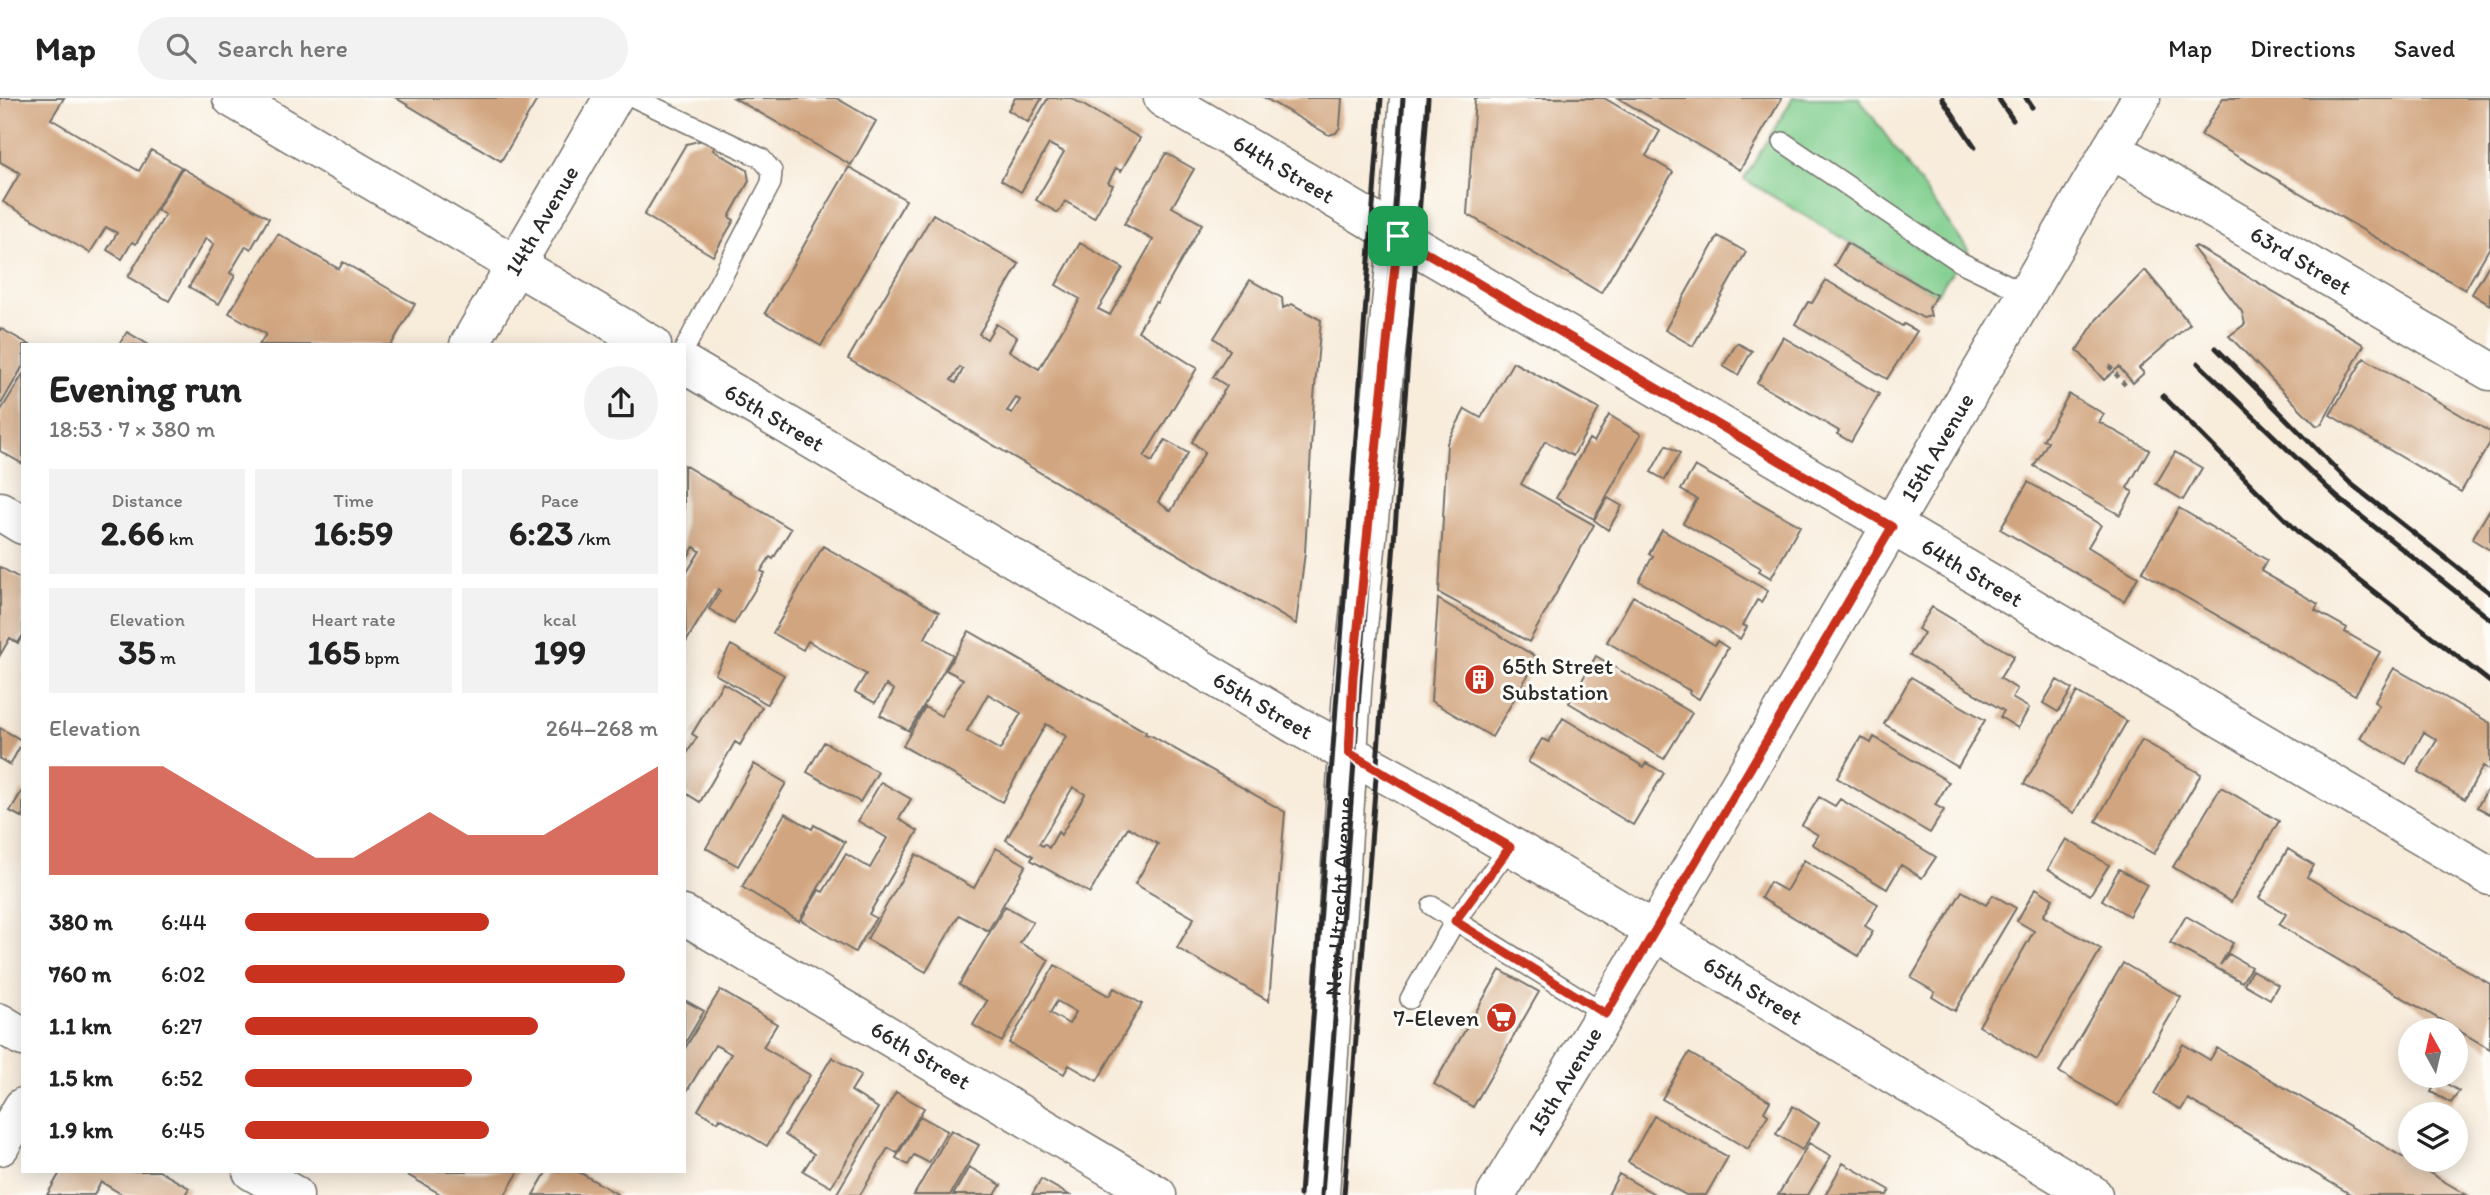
<!DOCTYPE html>
<meta charset="utf-8">
<style>
:root{--surface:#fff;--page:#f2f2f2;--text:#222;--muted:#767676;--line:#e0e0e0;--accent:#c8321e}
body{margin:0;font-family:Itim,sans-serif;background:var(--page);color:var(--text);height:100vh;display:flex;flex-direction:column;font-size:26px;white-space:nowrap}
*{box-sizing:border-box;margin:0}
p{font-size:23px;color:var(--muted)}
.icon{flex:none;width:38px;height:38px;fill:none;stroke:currentColor;stroke-width:2;stroke-linecap:round;stroke-linejoin:round}
.map{position:relative;flex:1;overflow:hidden}
.panel{position:absolute;left:21px;top:245px;width:665px;height:830px;display:flex;flex-direction:column;background:var(--surface);border-radius:0px;box-shadow:0 4px 18px #0003}
.panel>*{flex:none}
.needle{width:46px;rotate:352deg}
.fabs{position:absolute;left:2398px;top:920px;display:grid;gap:14px}
.fabs a{display:grid;place-items:center;width:70px;height:70px;border-radius:50%;background:var(--surface);box-shadow:0 4px 18px #0003;font-size:35px}
.pin{position:absolute;display:grid;place-items:center;width:60px;height:60px;color:#fff;margin:-30px;border-radius:14px;box-shadow:0 4px 10px #0006}
.round{display:grid;place-items:center;flex:none;width:74px;height:74px;border-radius:37px;background:var(--page)}
.summary{display:flex;align-items:center;justify-content:space-between;height:119px;padding:0 28px}
h1{font-size:38px;font-weight:700;line-height:52px}
.stats{display:grid;grid-template-columns:repeat(3,1fr);gap:10px;height:119px;padding:7px 28px}
.stats div{display:grid;align-content:center;border-radius:0px;background:var(--page);text-align:center}
.stats b{font-size:35px;font-weight:700}
.stats small{font-size:19px;font-weight:400}
.stats p{font-size:19px}
.chart{height:196px;padding:14px 28px}
.chart p{display:flex;justify-content:space-between}
.chart svg{width:100%;height:126px;margin-top:7px;fill:var(--accent);opacity:.7}
ul{padding:0 28px;list-style:none;font-size:23px}
li{display:grid;grid-template-columns:112px 84px 1fr;align-items:center;height:52px}
li i{height:18px;border-radius:9px;background:var(--accent)}
header{display:flex;align-items:center;gap:42px;box-sizing:border-box;height:98px;padding:0 35px;background:var(--surface);border-bottom:2px solid var(--line)}
header strong{font-size:33px}
nav{display:flex;gap:38px;margin-inline-start:auto;font-size:24px}
.search{width:490px;height:63px;background:var(--page);display:flex;align-items:center;gap:18px;box-sizing:border-box;padding:0 24px;border-radius:38px;color:var(--muted);font-size:26px}
.map>svg:first-child{display:block}
</style>
<header>
<strong>Map</strong>
<div class="search"><svg class="icon" aria-label="search" viewBox="0 0 24 24"><circle cx="10" cy="10" r="6"/><path d="M15 15l6 6"/></svg>Search here</div>
<nav><a>Map</a><a>Directions</a><a>Saved</a></nav>
</header>
<div class="map">
<svg width="2490" height="1097" viewBox="0 0 2490 1097">
<rect width="100%" height="100%" fill="#fdfcf7"/>
<filter id="ink" filterUnits="userSpaceOnUse"><feTurbulence type="fractalNoise" baseFrequency=".0143" numOctaves="2"/><feDisplacementMap in="SourceGraphic" scale="14" xChannelSelector="R" yChannelSelector="G"/><feConvolveMatrix kernelMatrix="1 2 1 2 8 2 1 2 1" color-interpolation-filters="sRGB"/></filter>
<filter id="wash" filterUnits="userSpaceOnUse"><feTurbulence type="fractalNoise" baseFrequency=".00686" numOctaves="4" result="noise"/><feDisplacementMap in="SourceGraphic" scale="28" xChannelSelector="R" yChannelSelector="G"/><feGaussianBlur stdDeviation="1.57" result="paint"/><feColorMatrix in="noise" values="0 0 0 0 0 0 0 0 0 0 0 0 0 0 0 0 0 1.4 0 .05"/><feComposite in="paint" operator="in"/></filter>
<g filter="url(#wash)">
<rect width="100%" height="100%" fill="#f8ecdb"/>
<!-- green -->
<path fill="#7fcd8d" stroke="#557c5c" stroke-width="2" d="M1793,0H1859L1968,152L1936,197L1744,81Z"/>
<g id="blocks">
<!-- building -->
<path fill="#d1a57f" fill-rule="evenodd" d="M0,0H64L51,21L110,56L139,73L151,52L181,69L136,146L132,144L122,161L107,152L117,135L106,129L90,155L3,104L20,75L0,64Z
M396,0H533L537,2L501,63Z
M734,0H836L876,23L851,67Z
M1015,0H1042L1028,24L1008,12Z
M1048,0H1071L1140,40L1121,73L1116,70L1108,85L1113,87L1094,120L1065,103L1058,115L1036,102L1064,54L1049,46L1021,94L1001,82Z
M1265,0H1342L1340,29L1336,35L1329,37Z
M1475,0H1604L1660,33L1646,58L1673,74L1601,195L1467,116Z
M1618,0H1782L1740,72Z
M2223,0H2490V149L2465,192L2201,37Z
M707,41L717,46L713,52L747,72L749,83L729,119L734,122L713,158L644,117L686,46Z
M1166,55L1194,71L1172,109L1202,126L1157,205L1155,204L1138,233L1197,270L1144,359L1152,364L1165,342L1188,355L1158,404L1171,413L1205,354L1192,344L1227,288L1213,279L1230,252L1214,240L1250,182L1282,200L1283,210L1292,206L1321,222L1314,300L1305,454L1296,526L848,261L933,116L1019,166L979,236L987,241L996,226L1017,239L1009,253L1039,271L1080,201L1056,187L1080,145L1123,170L1098,211L1110,217L1153,142L1124,126ZM960,269L963,271L956,285L951,282ZM1016,300L1020,302L1012,315L1007,313Z
M849,69L906,102L821,248L765,215Z
M182,70L269,120L251,151L246,148L230,175L235,178L219,206L189,189L214,146L206,140L169,203L128,179L165,117L157,112Z
M278,136L339,171L343,164L415,206L391,247H259L266,236L229,215Z
M1718,138L1746,154L1693,248L1665,232Z
M1847,145L1936,197L1929,210L1931,218L1923,220L1834,168Z
M2196,148L2364,247L2322,326L2317,328L2229,238L2245,226L2242,214L2193,150Z
M2490,165V207L2472,196Z
M2145,172L2190,226L2139,270L2144,275L2133,285L2119,269L2104,282L2077,252L2097,221Z
M1826,182L1902,228L1904,226L1917,233L1887,281L1795,226L1808,204L1812,205Z
M0,230L30,247H23V268L0,308Z
M127,234L149,247H119Z
M1783,239L1879,296L1851,344L1837,336L1839,333L1757,285Z
M1737,245L1752,253L1738,277L1723,268Z
M2364,260L2490,334V345L2461,394L2330,317Z
M1513,264L1599,311L1573,358L1545,343L1521,386L1594,427L1529,544L1439,495L1447,345L1465,311L1481,320Z
M23,276V366L0,353V314Z
M2069,296L2104,316L2099,324L2149,352L2127,390L2133,394L2120,417L2034,368L2048,344L2043,342Z
M1609,317L1641,336L1594,421L1556,400L1589,341L1594,344Z
M1666,347L1680,355L1665,382L1651,374Z
M2175,354L2202,370L2183,402L2156,386Z
M684,367L791,431L773,461L770,459L761,473L765,475L734,526L709,511L720,493L718,491L686,544L684,479L700,453L694,449L684,465Z
M1695,368L1800,428L1771,480L1759,473L1761,470L1683,425L1697,401L1681,392Z
M2028,384L2101,427L2088,449L2138,479L2124,503L2000,431Z
M1608,400L1622,408L1608,432L1594,422Z
M2179,410L2267,462L2261,473L2318,506L2315,512L2347,530L2345,534L2380,554L2355,597L2142,474Z
M2490,411V452L2472,441Z
M1662,432L1768,493L1761,504L1757,502L1743,527L1747,529L1740,541L1639,483L1653,458L1649,456Z
M823,448L939,514L925,540L953,557L909,633L880,617L894,592L886,587L875,605L855,594L866,576L808,543L803,552L773,535Z
M0,469L23,482V537L18,545L10,540L0,557Z
M1633,498L1715,547L1717,543L1728,550L1699,601L1689,595L1690,593L1607,544Z
M1438,501L1538,560L1492,639L1431,603Z
M1932,509L2014,558L2000,580L2017,591L2012,600L2029,610L2018,630L2000,619L2004,613L1910,557L1924,535L1918,531Z
M969,533L1146,634L1145,636L1152,638L1285,714L1269,903L1177,850L1194,820L1135,786L1158,746L1128,729L1090,795L1031,762L1033,758L1006,742L1066,638L1046,626L1002,704L903,648L925,609L941,618L963,581L946,572ZM988,596L1021,615L1000,652L967,633ZM1073,689L1085,696L1061,737L1058,734L1049,750L1044,746L1043,748L1039,746Z
M731,547L784,577L767,606L715,576Z
M1596,558L1692,615L1664,661L1569,605Z
M2394,570L2490,625V673L2483,668L2465,701L2418,674L2437,642L2424,634L2406,666L2360,640L2379,607L2374,604Z
M1911,579L1985,622L1958,669L1884,626Z
M2057,582L2072,591L2058,614L2043,605Z
M723,585L762,609L740,647L735,644L700,704L684,694V660L697,639L692,636Z
M2077,594L2127,623L2074,715L2024,686Z
M1563,620L1644,669L1646,665L1664,675L1633,727L1528,664L1542,641L1549,644Z
M0,630L23,643L10,667L0,661Z
M1861,639L1871,645L1874,639L1949,684L1935,707L1944,712L1930,735L1837,680Z
M2142,642L2201,676L2154,756L2096,723Z
M824,644L878,674L860,704L807,674Z
M754,666L786,685L738,768L706,750Z
M881,684L911,701L899,721L918,733L869,816L876,820L855,854L801,822L819,792L823,794L846,756L870,770L887,740L858,723Z
M2490,687V716L2477,709Z
M2221,689L2279,723L2231,804L2173,769Z
M23,691V720L10,713Z
M1819,699L1835,708L1840,701L1936,759L1922,780L1901,767L1887,791L1812,746L1818,737L1802,727Z
M785,715L812,731L814,727L845,744L799,823L742,789Z
M2066,741L2109,767L2090,797L2048,771Z
M996,750L1026,767L988,833L959,817L926,874L867,841L916,756L974,790Z
M2288,751L2314,767L2307,779L2490,886V951L2279,827L2286,816L2259,800Z
M1804,762L1878,806L1865,828L1873,833L1859,858L1761,800L1770,784L1786,793Z
M2119,771L2147,787L2129,818L2102,802Z
M2036,790L2053,801L2043,818L2101,851L2037,962L1979,928L2034,833L2017,823Z
M1962,793L1986,807L1993,797L2016,810L1955,913L1932,899L1935,894L1911,880Z
M1005,808L1033,824L1020,845L1049,862L1002,944L973,927L987,903L959,887Z
M2186,818L2233,845L2220,867L2229,856L2251,869L2242,884L2170,845Z
M2123,865L2181,899L2118,1008L2059,974Z
M1055,867L1109,898L1114,890L1142,906L1097,983L1069,967L1064,976L1009,945ZM1057,903L1076,914L1069,926L1050,915Z
M1500,872L1539,894L1473,1009L1434,986Z
M2252,872L2278,887L2270,901L2244,886Z
M720,892L777,926L763,949L810,977L767,1048L720,1020L718,1024L698,1012L731,956L723,951L715,947L684,998V952Z
M684,902L704,913L684,947Z
M2183,946L2210,962L2217,950L2467,1097H2352L2188,1001L2181,1012L2154,996Z
M1689,955L1770,1003L1764,1014L1768,1017L1748,1051L1662,1001Z
M832,959L861,977L851,993L878,1010L831,1089L803,1073L814,1056L785,1037Z
M2438,981L2459,993L2451,1005L2431,994Z
M896,994L924,1010L897,1055L888,1050L860,1097H841L837,1095Z
M1793,1008L1819,1025L1802,1052L1776,1036Z
M920,1018L947,1033L929,1065L914,1057L908,1067L896,1060Z
M1654,1018L1728,1059L1706,1097H1686L1628,1064Z
M951,1032L979,1047L950,1097H914Z
M1809,1045L1831,1058L1808,1097H1778Z
M1843,1065L1890,1092L1887,1097H1825Z
M969,1069L1001,1087L995,1097H953Z
M61,1073H159L189,1090L185,1097H123L101,1084L94,1097H47Z
M401,1073H519L505,1097H442Z
M547,1073H577L619,1097H533Z
M1619,1076L1656,1097H1608Z
M1041,1081L1069,1097H1032Z"/>
</g>
</g>
<g filter="url(#ink)">
<use href="#blocks" fill-opacity="0" stroke="#736f69" stroke-width="2"/>
<g fill="none" stroke-linecap="round" stroke-linejoin="round">
<defs>
<path id="lane" d="M635,0L761,60L772,73L771,85L684,252
M1783,44L1960,164L2027,196
M1432,808L1606,916
M1410,901L1455,823L1510,749"/>
<g id="street">
<path id="s1" d="M1163,0L2490,778"/>
<path id="s2" d="M2111,51L2490,273"/>
<path d="M0,413L23,427"/>
<path id="s3" d="M684,817L1157,1097"/>
<path d="M0,925L23,939"/>
<path d="M252,1073L294,1097"/>
<path id="s4" d="M1496,1097L1654,834L2141,0"/>
</g>
<g id="secondary">
<path d="M232,0L652,247"/>
<path id="s5" d="M469,247L613,0"/>
<path id="s6" d="M684,266L1296,627L1404,686L1608,805L2093,1097"/>
<path d="M0,1048L23,1009"/>
<path id="s7" d="M1320,1097L1353,578L1398,138L1409,0"/>
</g>
</defs>
<!-- lane casing -->
<use href="#lane" stroke="#736f69" stroke-width="22"/>
<!-- street casing -->
<use href="#street" stroke="#736f69" stroke-width="41"/>
<!-- secondary casing -->
<use href="#secondary" stroke="#736f69" stroke-width="41"/>
<!-- path -->
<path stroke="#736f69" stroke-width="4.5" stroke-dasharray="5 5" stroke-linecap="butt" d="M2109,268L2126,288"/>
<!-- lane -->
<use href="#lane" stroke="#fff" stroke-width="19"/>
<!-- street -->
<use href="#street" stroke="#fff" stroke-width="38"/>
<!-- secondary -->
<use href="#secondary" stroke="#fff" stroke-width="38"/>
<!-- rail -->
<path stroke="#2b2b2b" stroke-width="5" d="M1942,0L1975,49
M1998,0L2013,22
M2026,0L2032,9
M2216,250L2350,385L2490,495
M2198,265L2337,399L2490,521
M2163,298L2300,436L2490,584
M1300,1097L1381,0
M1322,1097L1403,0
M1344,1097L1428,0"/>
</g>
</g>
<g fill="none" stroke-linecap="round" stroke-linejoin="round" filter="url(#ink)">
<defs>
<path id="route" d="M1398,138L1892,429L1606,916L1455,823L1510,749L1349,655L1353,578Z"/>
</defs>
<!-- route casing -->
<use href="#route" stroke="#fff" stroke-width="14"/>
<!-- route -->
<use href="#route" stroke="#c8321e" stroke-width="9"/>
</g>
<!-- icons -->
<defs>
<symbol id="building-disc" viewBox="-11 -11 22 22"><circle r="9.5" fill="#c8321e" stroke="#fdfcf7"/><path d="M-4-6H4V6H1V3H-1V6H-4ZM-2.5-4.3h1.7v1.8h-1.7ZM.8-4.3h1.7v1.8H.8ZM-2.5-1h1.7V.8h-1.7ZM.8-1h1.7V.8H.8Z" fill="#fff"/></symbol>
<symbol id="supermarket-disc" viewBox="-11 -11 22 22"><circle r="9.5" fill="#c8321e" stroke="#fdfcf7"/><path d="M-6-5.5h2.5l.6 2H6L4.5 2H-2.5L-4.4-4H-6ZM-1.5 3.2a1.3 1.3 0 1 0 .1 0ZM3 3.2a1.3 1.3 0 1 0 .1 0Z" fill="#fff"/></symbol>
</defs>
<g fill-rule="evenodd">
<use href="#building-disc" x="1462" y="564" width="35" height="35"/>
<use href="#supermarket-disc" x="1484" y="902" width="35" height="35"/>
</g>
<g text-anchor="middle" dominant-baseline="central" stroke-width="6" stroke-linejoin="round" paint-order="stroke">
<!-- street labels -->
<g font-size="23" fill="#2b2b2b" stroke="#fdfcf7">
<text stroke="none"><textPath href="#s1" startOffset="140">64th Street</textPath></text>
<text stroke="none"><textPath href="#s5" startOffset="144">14th Avenue</textPath></text>
<text stroke="none"><textPath href="#s2" startOffset="220">63rd Street</textPath></text>
<text stroke="none"><textPath href="#s6" startOffset="105">65th Street</textPath></text>
<text stroke="none"><textPath href="#s4" startOffset="868">15th Avenue</textPath></text>
<text stroke="none"><textPath href="#s1" startOffset="938">64th Street</textPath></text>
<text stroke="none"><textPath href="#s6" startOffset="672">65th Street</textPath></text>
<text stroke="none"><textPath href="#s7" startOffset="299">New Utrecht Avenue</textPath></text>
<text stroke="none"><textPath href="#s6" startOffset="1239">65th Street</textPath></text>
<text stroke="none"><textPath href="#s3" startOffset="275">66th Street</textPath></text>
<text stroke="none"><textPath href="#s4" startOffset="133">15th Avenue</textPath></text>
</g>
<!-- poi labels -->
<g font-size="23" fill="#2b2b2b" stroke="#fdfcf7" text-anchor="start">
<text x="1502" y="568">65th Street<tspan x="1502" dy="26">Substation</tspan></text>
<text x="1479" y="920" text-anchor="end">7-Eleven</text>
</g>
</g>
</svg>
<div class="fabs">
<a><svg class="needle" viewBox="-14 -14 28 28"><path d="M0-13l5 13h-10z" fill="#e53935"/><path d="M0 13l5-13h-10z" fill="#767676"/></svg></a>
<a><svg class="icon" aria-label="layers" viewBox="0 0 24 24"><path d="M12 4l9 5-9 5-9-5zM3 14l9 5 9-5"/></svg></a>
</div>
<div class="pin" style="left:1398px;top:138px;background:#1e9e55"><svg class="icon" aria-label="arrive" viewBox="0 0 24 24"><path d="M6 21V4h12l-3 4 3 4H6"/></svg></div>
<section class="panel">
<div class="summary"><div><h1>Evening run</h1><p>18:53 · 7 × 380 m</p></div><a class="round"><svg class="icon" aria-label="share" viewBox="0 0 24 24"><path d="M12 15V3M7 8l5-5 5 5M5 13v7h14v-7"/></svg></a></div>
<div class="stats">
<div><p>Distance</p><b>2.66<small> km</small></b></div>
<div><p>Time</p><b>16:59</b></div>
<div><p>Pace</p><b>6:23<small> /km</small></b></div>
</div>
<div class="stats">
<div><p>Elevation</p><b>35<small> m</small></b></div>
<div><p>Heart rate</p><b>165<small> bpm</small></b></div>
<div><p>kcal</p><b>199</b></div>
</div>
<div class="chart"><p><span>Elevation</span>264–268 m</p>
<svg viewBox="0 0 160 44" preserveAspectRatio="none"><path d="M0 44V6L10 6L20 6L30 6L40 14L50 22L60 30L70 38L80 38L90 30L100 22L110 30L120 30L130 30L140 22L150 14L160 6V44z"/></svg>
</div>
<ul>
<li><b>380 m</b>6:44<i style="width:59%"></i></li>
<li><b>760 m</b>6:02<i style="width:92%"></i></li>
<li><b>1.1 km</b>6:27<i style="width:71%"></i></li>
<li><b>1.5 km</b>6:52<i style="width:55%"></i></li>
<li><b>1.9 km</b>6:45<i style="width:59%"></i></li>
</ul>
</section>
</div>
